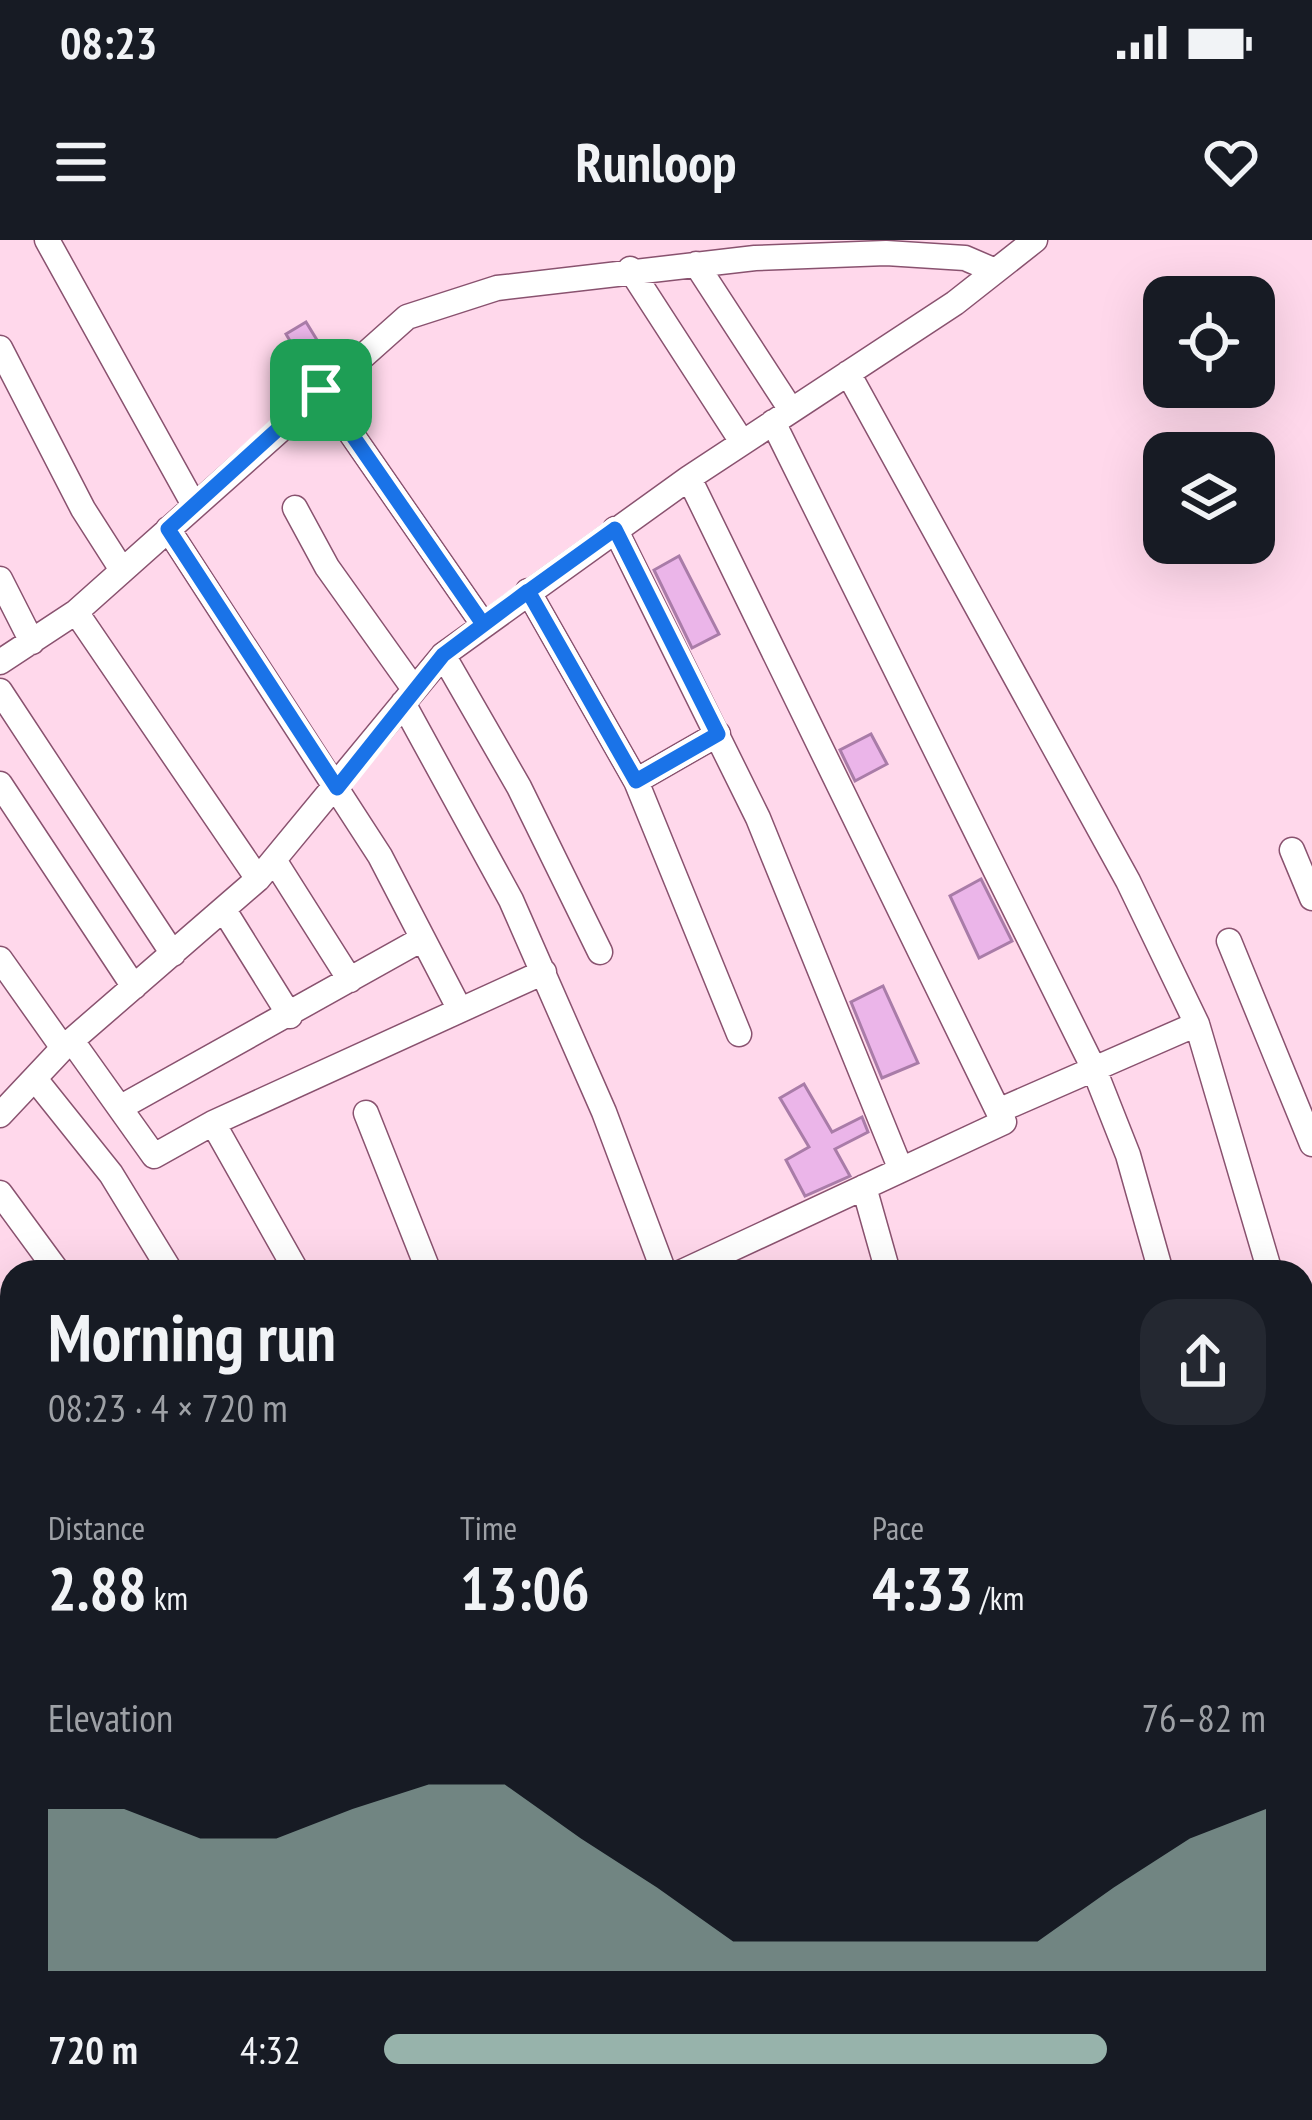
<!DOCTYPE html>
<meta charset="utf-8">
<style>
:root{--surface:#171b24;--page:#242831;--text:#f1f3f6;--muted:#9ea1a6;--accent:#97b3ab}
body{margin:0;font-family:"PT Sans Narrow",sans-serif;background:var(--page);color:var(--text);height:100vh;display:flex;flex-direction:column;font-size:45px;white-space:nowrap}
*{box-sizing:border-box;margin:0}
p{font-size:39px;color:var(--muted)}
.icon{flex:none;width:66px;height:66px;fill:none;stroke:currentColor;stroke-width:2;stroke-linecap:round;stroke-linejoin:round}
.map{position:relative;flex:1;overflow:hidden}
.drawer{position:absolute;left:0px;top:1020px;width:1314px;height:861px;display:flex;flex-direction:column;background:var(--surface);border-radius:36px 36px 0 0;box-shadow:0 12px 48px #0002}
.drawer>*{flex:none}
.buttons{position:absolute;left:1143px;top:36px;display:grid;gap:24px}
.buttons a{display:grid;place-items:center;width:132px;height:132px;border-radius:24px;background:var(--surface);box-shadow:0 12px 48px #0002;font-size:60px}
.pin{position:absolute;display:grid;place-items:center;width:102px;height:102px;color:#fff;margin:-51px;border-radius:24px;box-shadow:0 6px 18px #0006}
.round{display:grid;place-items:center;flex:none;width:126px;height:126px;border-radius:36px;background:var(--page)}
.headline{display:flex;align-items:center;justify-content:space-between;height:204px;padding:0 48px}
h1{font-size:66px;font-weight:700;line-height:90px}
.figures{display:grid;grid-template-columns:repeat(3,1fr);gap:18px;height:204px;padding:12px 48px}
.figures div{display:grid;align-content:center}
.figures b{font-size:60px;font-weight:700}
.figures small{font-size:33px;font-weight:400}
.figures p{font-size:33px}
.chart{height:336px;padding:24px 48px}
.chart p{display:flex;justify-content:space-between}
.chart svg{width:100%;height:216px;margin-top:12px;fill:var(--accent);opacity:.7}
ul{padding:0 48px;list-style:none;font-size:39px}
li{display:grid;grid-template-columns:192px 144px 1fr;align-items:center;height:90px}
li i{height:30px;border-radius:15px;background:var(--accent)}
.status{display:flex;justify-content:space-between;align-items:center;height:84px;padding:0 60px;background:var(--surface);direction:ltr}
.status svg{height:33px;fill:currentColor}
header{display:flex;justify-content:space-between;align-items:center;height:156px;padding:0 48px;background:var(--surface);font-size:54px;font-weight:700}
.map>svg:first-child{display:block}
</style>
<div class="status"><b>08:23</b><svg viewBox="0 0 49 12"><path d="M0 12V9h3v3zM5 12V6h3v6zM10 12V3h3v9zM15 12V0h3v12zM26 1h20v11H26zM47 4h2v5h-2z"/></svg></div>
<header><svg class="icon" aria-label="menu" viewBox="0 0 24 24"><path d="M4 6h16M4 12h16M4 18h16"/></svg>Runloop<svg class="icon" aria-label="heart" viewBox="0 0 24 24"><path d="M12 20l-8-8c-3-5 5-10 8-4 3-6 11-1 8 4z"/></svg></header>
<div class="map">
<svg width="1312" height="1880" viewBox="0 0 1312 1880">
<rect width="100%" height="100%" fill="#ffd8eb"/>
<!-- building -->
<path fill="#ebb5e9" stroke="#a97ca8" stroke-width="3" d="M306,82L328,118L324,128L311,137L286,94Z
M679,316L719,394L692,408L654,330Z
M871,494L887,524L855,541L840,510Z
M981,639L1012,701L979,718L950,656Z
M883,746L918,823L882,838L851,762Z
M804,844L832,892L862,877L868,892L835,909L850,936L805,956L786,920L809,907L780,858Z"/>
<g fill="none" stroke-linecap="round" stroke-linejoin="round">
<defs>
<path id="minor" d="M47,0L194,265
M696,24L791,170
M630,29L742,202
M0,108L83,269L122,330
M848,133L1128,641L1197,784L1270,1032
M321,150L483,384
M773,182L1094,829L1128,915L1161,1032
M689,238L998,871
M295,268L327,327L414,449
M168,289L380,616L460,770
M615,289L758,578L901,930
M0,339L32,402
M528,351L636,541L739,794
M76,372L258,639
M443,415L519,547L600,712
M0,422L76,372L407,77L497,48L755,18L886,13L965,18L993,30
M0,451L173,714
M403,463L511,660L604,872L664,1032
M636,541L718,494
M0,544L134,747
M1292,610L1312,658
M274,620L350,740
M224,670L290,776
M1229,701L1312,904
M0,719L63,808
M72,801L154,916L213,883L544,732
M35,839L111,934L171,1032
M123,866L422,699
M366,873L429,1032
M0,875L63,808L258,639L443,415L689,238L955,63L1035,0
M213,883L297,1032
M864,947L888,1032
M0,953L58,1032
M682,1032L1004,882L998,871L1197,784
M0,1139L12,1165
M1302,1159L1312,1198
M0,1274L12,1306
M1302,1609L1312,1608
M0,1780L12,1772
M1302,1793L1312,1789
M242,1869L246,1880
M1140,1869V1880
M1202,1869V1880
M1263,1869V1880
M543,1880L580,1869
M952,1880L996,1869"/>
<path id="major" d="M1302,1357L1312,1358
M0,1377L12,1370"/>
</defs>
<!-- minor casing -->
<use href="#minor" stroke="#89526f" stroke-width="27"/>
<!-- major casing -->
<use href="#major" stroke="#b58271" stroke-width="33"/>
<!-- minor -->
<use href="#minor" stroke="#fff" stroke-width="24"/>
<!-- major -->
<use href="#major" stroke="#fdd6c2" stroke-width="30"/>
</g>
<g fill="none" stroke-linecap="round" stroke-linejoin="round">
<defs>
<path id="route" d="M321,150L168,289L337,548L443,415L528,351L636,541L718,494L615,289L483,384L321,150"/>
</defs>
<!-- route casing -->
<use href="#route" stroke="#fff" stroke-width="24"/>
<!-- route -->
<use href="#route" stroke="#1a73e8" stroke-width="15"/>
</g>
</svg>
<div class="buttons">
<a><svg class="icon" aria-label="locate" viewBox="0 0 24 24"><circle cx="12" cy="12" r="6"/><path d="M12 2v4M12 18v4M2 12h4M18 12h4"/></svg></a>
<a><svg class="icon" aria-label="layers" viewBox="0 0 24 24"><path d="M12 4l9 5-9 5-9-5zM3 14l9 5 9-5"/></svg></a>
</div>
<div class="pin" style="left:321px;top:150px;background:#1e9e55"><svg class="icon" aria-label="arrive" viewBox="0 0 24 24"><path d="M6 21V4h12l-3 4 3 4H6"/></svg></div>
<section class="drawer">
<div class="headline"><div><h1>Morning run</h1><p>08:23 · 4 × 720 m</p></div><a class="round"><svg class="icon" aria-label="share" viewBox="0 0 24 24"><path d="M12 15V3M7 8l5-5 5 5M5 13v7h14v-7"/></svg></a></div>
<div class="figures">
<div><p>Distance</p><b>2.88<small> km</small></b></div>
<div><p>Time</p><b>13:06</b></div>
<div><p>Pace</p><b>4:33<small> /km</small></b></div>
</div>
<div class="chart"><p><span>Elevation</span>76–82 m</p>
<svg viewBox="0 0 160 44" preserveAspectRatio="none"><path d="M0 44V11L10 11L20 17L30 17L40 11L50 6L60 6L70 17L80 27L90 38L100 38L110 38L120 38L130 38L140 27L150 17L160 11V44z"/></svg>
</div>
<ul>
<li><b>720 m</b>4:32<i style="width:82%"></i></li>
</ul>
</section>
</div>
